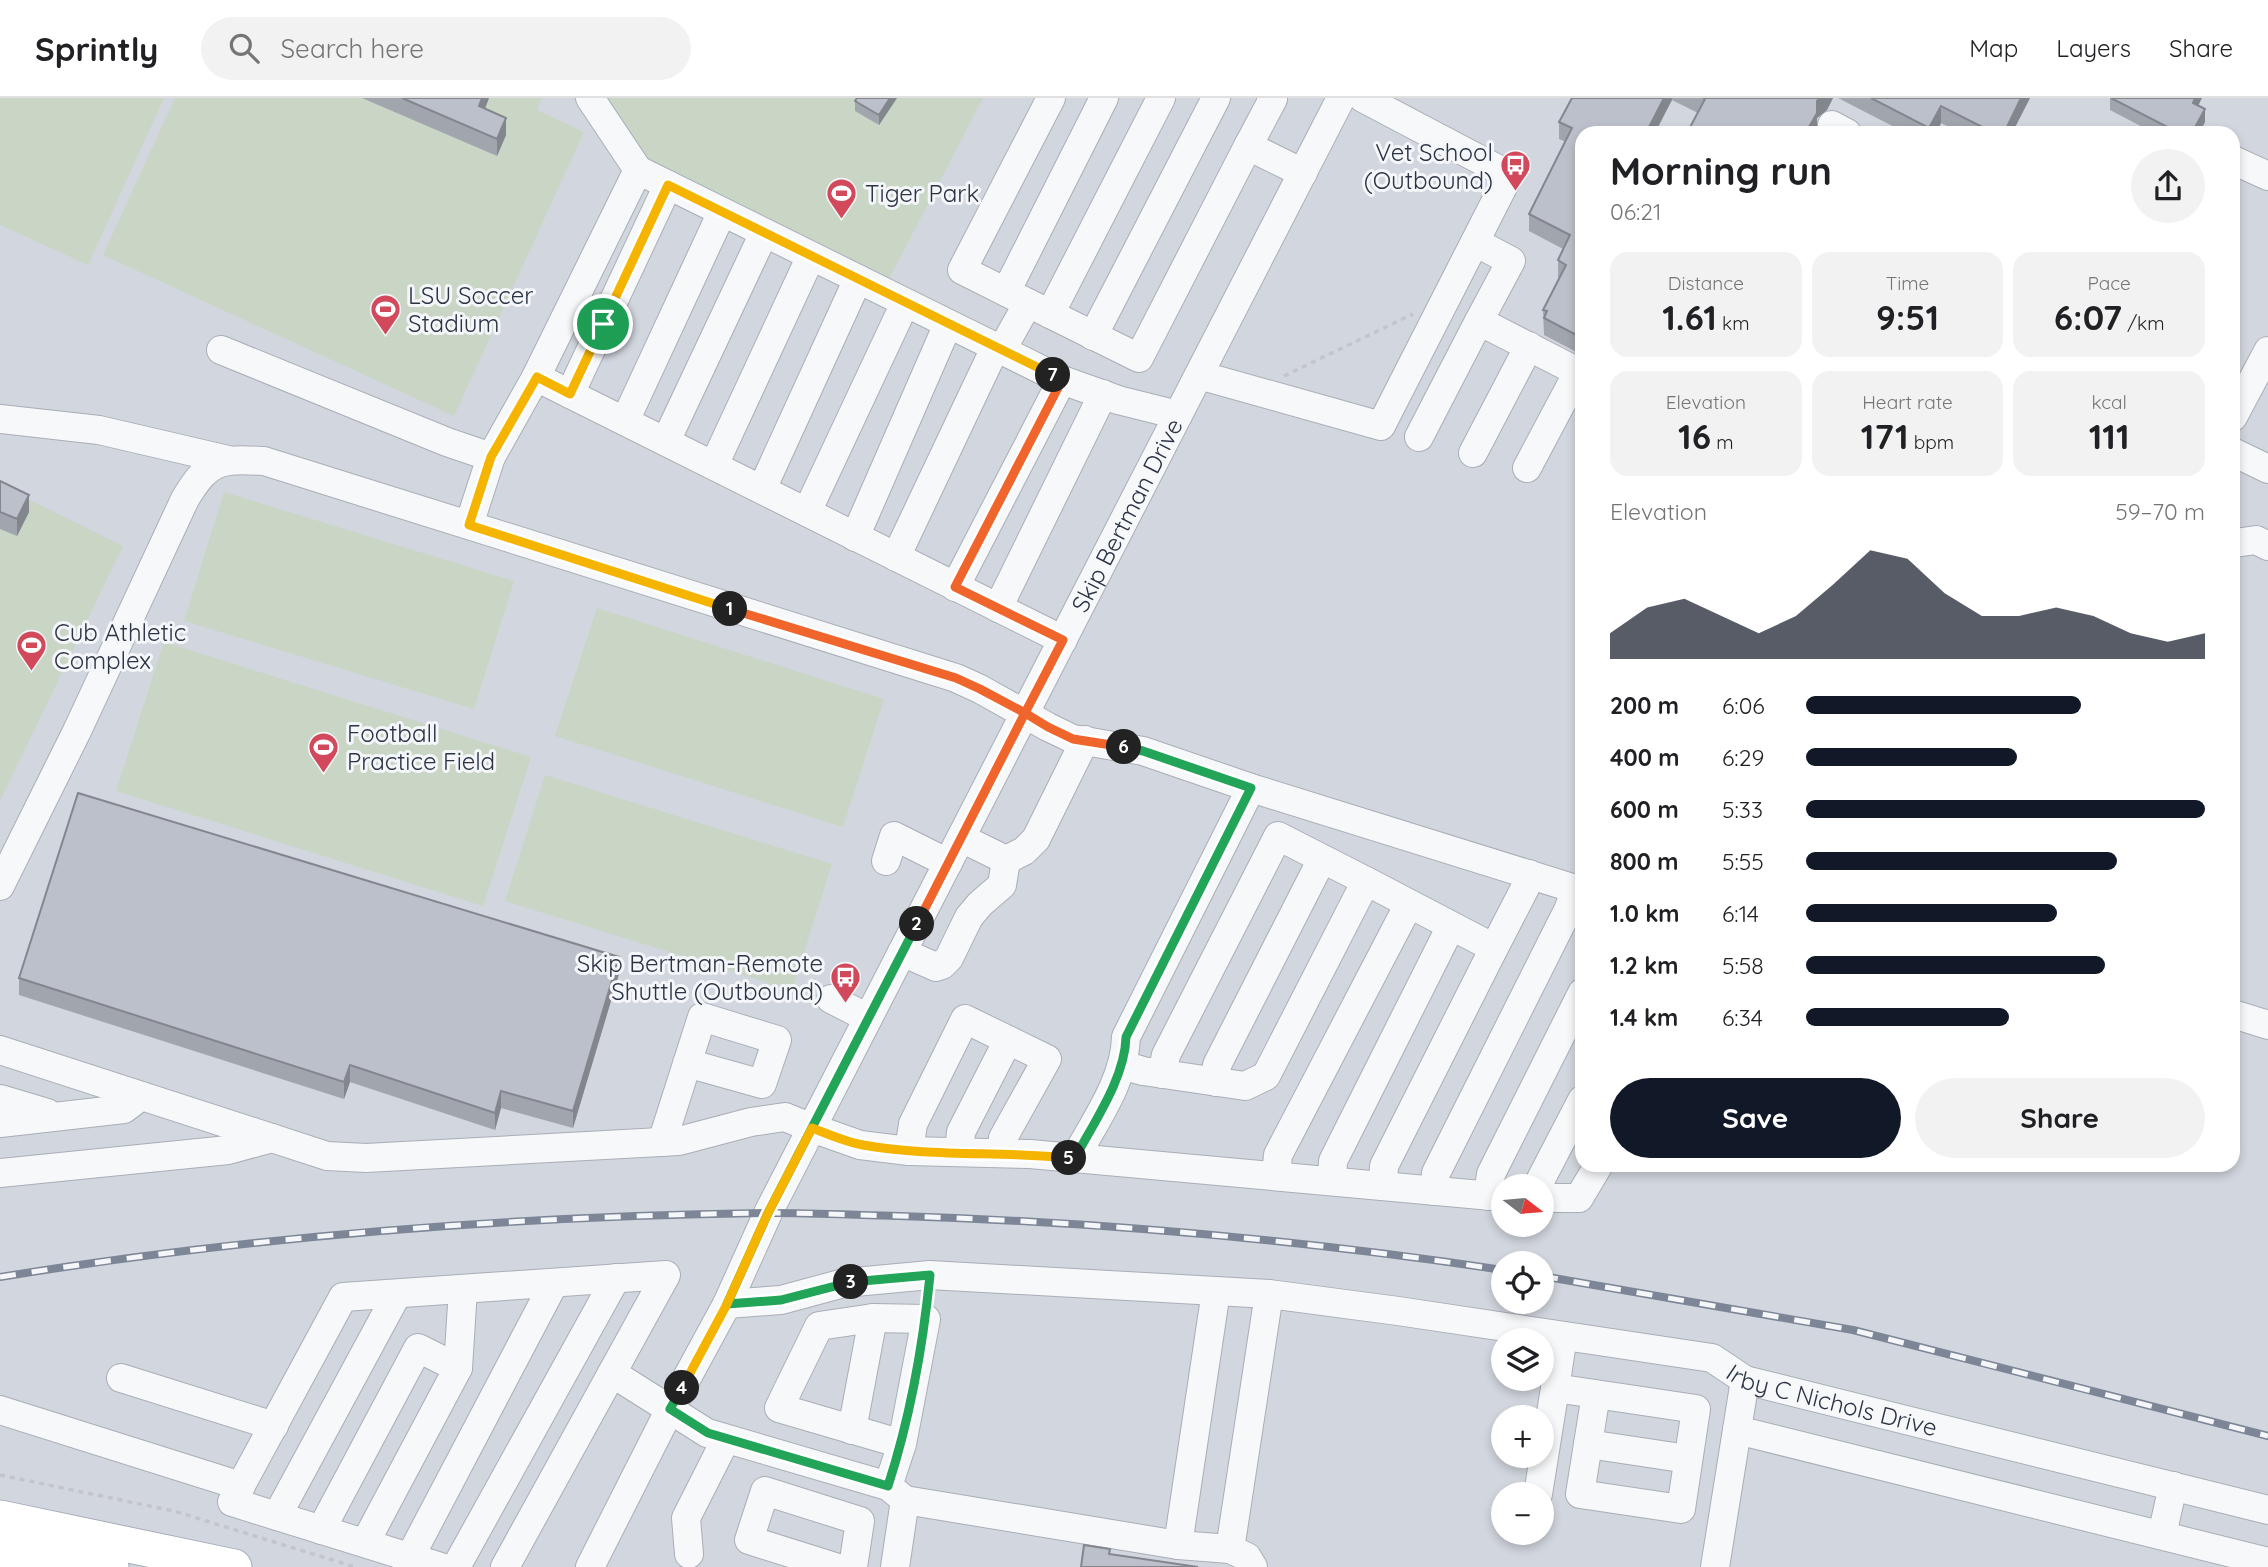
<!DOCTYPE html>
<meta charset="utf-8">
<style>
:root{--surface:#fff;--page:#f2f2f2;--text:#202124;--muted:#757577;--line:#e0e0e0;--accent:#111827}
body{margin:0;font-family:Quicksand,sans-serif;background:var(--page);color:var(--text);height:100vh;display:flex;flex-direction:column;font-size:26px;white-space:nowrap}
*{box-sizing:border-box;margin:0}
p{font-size:23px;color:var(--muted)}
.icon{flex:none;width:38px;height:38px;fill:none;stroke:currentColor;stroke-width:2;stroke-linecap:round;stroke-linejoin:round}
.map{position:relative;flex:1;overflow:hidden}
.side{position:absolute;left:1575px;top:28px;width:665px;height:1046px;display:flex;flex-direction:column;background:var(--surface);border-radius:21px;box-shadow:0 4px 10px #0003}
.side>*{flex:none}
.needle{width:46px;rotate:106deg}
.buttons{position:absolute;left:1491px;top:1076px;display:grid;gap:14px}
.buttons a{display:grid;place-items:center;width:63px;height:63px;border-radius:50%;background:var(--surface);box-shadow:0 4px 10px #0003;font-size:35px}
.pin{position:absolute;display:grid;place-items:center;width:60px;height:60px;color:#fff;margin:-30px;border:4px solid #fff;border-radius:50%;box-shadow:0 2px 7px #0007}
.km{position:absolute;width:35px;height:35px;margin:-18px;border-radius:50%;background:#222;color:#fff;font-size:19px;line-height:35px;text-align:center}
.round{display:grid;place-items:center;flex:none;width:74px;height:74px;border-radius:37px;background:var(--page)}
.overview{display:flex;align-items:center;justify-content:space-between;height:119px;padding:0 35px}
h1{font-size:38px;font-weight:700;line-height:52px}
.figures{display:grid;grid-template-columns:repeat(3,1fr);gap:10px;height:119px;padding:7px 35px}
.figures div{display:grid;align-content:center;border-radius:18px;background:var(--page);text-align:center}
.figures b{font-size:35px;font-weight:700}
.figures small{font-size:19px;font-weight:400}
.figures p{font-size:19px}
.chart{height:196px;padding:14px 35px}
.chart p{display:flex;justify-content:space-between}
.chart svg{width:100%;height:126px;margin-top:7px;fill:var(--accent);opacity:.7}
.primary-button{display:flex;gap:14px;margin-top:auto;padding:14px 35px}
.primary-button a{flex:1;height:80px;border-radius:42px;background:var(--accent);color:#fff;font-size:28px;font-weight:700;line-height:80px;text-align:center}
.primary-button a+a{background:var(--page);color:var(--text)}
ul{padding:0 35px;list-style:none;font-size:23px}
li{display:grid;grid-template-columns:112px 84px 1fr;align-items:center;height:52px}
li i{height:18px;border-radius:9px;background:var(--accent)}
header{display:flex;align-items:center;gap:42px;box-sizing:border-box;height:98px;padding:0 35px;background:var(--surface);border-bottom:2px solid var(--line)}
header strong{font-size:33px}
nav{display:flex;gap:38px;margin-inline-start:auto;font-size:24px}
.search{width:490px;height:63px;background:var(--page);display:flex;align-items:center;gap:18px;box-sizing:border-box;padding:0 24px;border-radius:38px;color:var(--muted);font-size:26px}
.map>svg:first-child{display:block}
</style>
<header>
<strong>Sprintly</strong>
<div class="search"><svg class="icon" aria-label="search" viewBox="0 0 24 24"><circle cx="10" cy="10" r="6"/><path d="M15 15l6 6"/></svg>Search here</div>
<nav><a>Map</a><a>Layers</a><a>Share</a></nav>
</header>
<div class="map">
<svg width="2268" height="1469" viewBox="0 0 2268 1469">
<rect width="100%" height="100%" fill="#e4e7ec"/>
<!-- built -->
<path fill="#d2d6de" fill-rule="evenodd" d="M0,0H2268V1469H0ZM1582,35H2233V1068H1582ZM1503,1088H1542V1127H1503ZM1503,1166H1542V1204H1503ZM1503,1242H1542V1281H1503ZM1503,1320H1542V1358H1503ZM1503,1396H1542V1435H1503Z"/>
<!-- green -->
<path fill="#c9d6c5" d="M0,0H164L88,167L0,127Z
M175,0H542L537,12L584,34L454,318L103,157Z
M602,0H983L888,183L641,60Z
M0,387L123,448L0,703Z
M224,394L514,483L474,611L184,523Z
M597,510L884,601L843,729L555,638Z
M164,544L531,659L483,808L116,693Z
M545,677L832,766L792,892L505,803Z"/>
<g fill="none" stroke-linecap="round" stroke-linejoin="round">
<defs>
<g id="minor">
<path d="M590,0L638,72"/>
<path d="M1832,27L1847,35"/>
<path d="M1248,48L1273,1L1271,0"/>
<path d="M2233,62L2268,78"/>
<path d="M1475,144L1511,163L1479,223L1582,276"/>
<path d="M1006,194L1104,0"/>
<path d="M1028,205L962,172L1051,0"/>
<path d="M1050,216L1161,0"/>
<path d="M1093,238L1216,0"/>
<path d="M221,252L447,344L491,359"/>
<path d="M1001,253L1028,205L1139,260L1248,48L1303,75"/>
<path d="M1199,277L1381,328L1509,77L1363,0"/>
<path d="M536,279L1063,542"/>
<path d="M570,296L668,87"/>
<path d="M2233,319L2268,253"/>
<path d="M0,321L99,332L228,362"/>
<path d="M625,323L722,114"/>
<path d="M1419,339L1479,223"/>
<path d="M666,343L764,135"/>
<path d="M2233,354L2268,371"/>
<path d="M1473,355L1529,248"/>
<path d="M714,367L811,158"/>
<path d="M1527,370L1578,274"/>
<path d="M762,391L858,181"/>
<path d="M807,414L905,205"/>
<path d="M469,427L491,359L536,279L638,72L1062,282L1118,302L1178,317"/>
<path d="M855,439L948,226"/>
<path d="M2235,445L2256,442L2268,448"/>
<path d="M896,459L995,250"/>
<path d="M955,489L1062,282"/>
<path d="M998,510L1103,296"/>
<path d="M961,740L1006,762L1024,753L1036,741L1085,642"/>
<path d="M886,763L894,738L948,765"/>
<path d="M1366,783L1494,850L1384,1068L1383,1088"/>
<path d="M0,788L77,633L185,401C209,361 219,361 264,363L956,580L980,591L1048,629L1073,641L1143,653L1251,690L1582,793"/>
<path d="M1494,850L1525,790L1529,776"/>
<path d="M902,854L936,869L942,867L949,860L969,819L980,806L1002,787L1006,762"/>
<path d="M831,901L868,920"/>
<path d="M2233,916L2268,927"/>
<path d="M0,952L327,1058L366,1060L679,1043L751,1024L785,1019L812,1030L860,1047L909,1053L1030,1056L1503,1099"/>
<path d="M1122,967L1143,973L1245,988L1266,978L1366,783L1278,738L1166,957L1162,976"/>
<path d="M1216,984L1217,967L1322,761"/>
<path d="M0,1001L47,1015"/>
<path d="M0,1025L124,1011L141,998"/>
<path d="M662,1044L702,919L777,942L762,986L687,965"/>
<path d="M909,1053L913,1026L965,921L1047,961L1003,1040L1001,1055"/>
<path d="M959,1054L961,1034L1008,942"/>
<path d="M1075,1060C1095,1023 1125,982 1126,939L1251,690"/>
<path d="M0,1075L228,1052L272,1040"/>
<path d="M1276,1078L1278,1057L1409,806"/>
<path d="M1332,1083L1333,1063L1451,828"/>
<path d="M1540,1088L1541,1081L1582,1002"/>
<path d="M1434,1093L1436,1075L1568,812L1576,791"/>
<path d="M1488,1098L1491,1076L1582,895"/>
<path d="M1542,1100H1579L1598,1068"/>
<path id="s1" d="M727,1206L781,1202L844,1185L930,1177L1216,1193L1269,1196L1398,1213L1712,1260L1745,1282L2268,1412"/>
<path d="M1563,1238L1555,1290L1696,1311L1681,1411L1580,1396L1596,1296"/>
<path d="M458,1270L463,1191"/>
<path d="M612,1275L707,1335L888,1388L905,1402L1178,1447L1230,1451"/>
<path d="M121,1280L274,1328"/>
<path d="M0,1312L241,1388"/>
<path d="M852,1332L873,1220"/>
<path d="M1737,1332L2268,1464"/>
<path d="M1588,1346L1688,1361"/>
<path d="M888,1388L902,1346L926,1221L873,1220L819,1228L779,1310L902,1346"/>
<path d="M1538,1396L1555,1290"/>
<path d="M277,1418L397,1196"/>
<path d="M321,1432L418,1250L458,1270L365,1445"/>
<path d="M2162,1437L2173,1388"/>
<path d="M1178,1447L1216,1193"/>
<path d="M689,1456L686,1420L726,1341"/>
<path d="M410,1459L554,1185"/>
<path d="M441,1469L232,1404L343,1199L666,1177L505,1469"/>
<path d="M456,1469L616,1180"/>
<path id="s2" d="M590,1469L670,1311L727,1206L768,1115L1341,0"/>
<path d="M835,1469L749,1442L765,1393L860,1423L853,1469"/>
<path d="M895,1469L905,1402"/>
<path d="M1253,1469L1247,1459L1230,1451L1269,1196"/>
<path d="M1715,1469L1745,1282"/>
</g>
<path id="major" d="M0,1420L234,1469
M0,1453L111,1469"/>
</defs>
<!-- minor casing -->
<use href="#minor" stroke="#a9aeb7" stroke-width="30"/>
<!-- major casing -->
<use href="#major" stroke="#a3abb8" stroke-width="37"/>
<!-- path -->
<path stroke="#c2c5cb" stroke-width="3.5" stroke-dasharray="5 5" stroke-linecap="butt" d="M1284,278L1413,216
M0,1377L174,1413L355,1469"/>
<!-- minor -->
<use href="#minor" stroke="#f7f8fa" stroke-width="28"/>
<!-- major -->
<use href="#major" stroke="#fff" stroke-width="35"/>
<defs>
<path id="rail" d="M1542,1178L1853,1232L2268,1338
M0,1179C255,1138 512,1118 770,1115C813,1115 856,1117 899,1118C1102,1124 1303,1142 1503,1172"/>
</defs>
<!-- rail casing -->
<use href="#rail" stroke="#7d8696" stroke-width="8"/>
<!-- rail -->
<use href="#rail" stroke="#f4f6f9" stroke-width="5" stroke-dasharray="16" stroke-linecap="butt"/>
</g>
<!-- wall -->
<path fill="#a1a5ae" d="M362,0H489L485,11L506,37L497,58Z
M857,0H897L879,27L855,13V3Z
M1572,0H1833L1827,12L1817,20L1816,33L1698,15L1672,2L1582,35V257L1544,237L1543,212L1559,180L1558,179V162L1563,151L1529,133V116L1566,44L1559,41V24Z
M1838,0H2030L2012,35H1961L1941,25L1936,35H1906Z
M2110,0L2198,8L2205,24L2199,35H2154L2110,12Z
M0,383L29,414L17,438L0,431Z
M619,876L573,1030L501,1010L495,1032L350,984L344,1001L19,897V880Z"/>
<!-- shaded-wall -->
<path fill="#83868d" d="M482,0H489L479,25V8Z
M890,0H897L879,27V17Z
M1664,0H1672V2L1655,35H1646Z
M1820,0H1833L1827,12L1817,20V32L1815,35L1809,29L1817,3Z
M2021,0H2030L2012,35H2004Z
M2195,0H2202L2193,18V5Z
M1941,8V25L1936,35H1929V30Z
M2205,11V24L2199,35H2192Z
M506,20V37L497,58V41Z
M29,397V414L17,438V421Z
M619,859V876L573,1030V1013Z
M350,967V984L344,1001V984Z
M501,993V1010L495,1032V1015Z"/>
<!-- building -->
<path fill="#bbc0ca" stroke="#83868d" stroke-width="2" d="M402,0H482L479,8L506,20L497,41Z
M857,0H890L879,17L855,3Z
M1572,0H1664L1646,35H1582V240L1544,220L1547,213L1543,212L1566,167L1558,162L1570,137L1529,116L1572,30L1559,24Z
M1703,0H1820L1817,3V15L1809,29L1820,35H1687L1705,1Z
M1871,0H2021L2004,35H1994L1941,8L1929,30Z
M2111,0H2195L2193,5L2205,11L2192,35H2179Z
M0,383L29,397L17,421L0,414Z
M78,695L619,859L573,1013L501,993L495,1015L350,967L344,984L19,880Z
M1084,1447L1110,1451L1109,1456L1198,1469H1081Z"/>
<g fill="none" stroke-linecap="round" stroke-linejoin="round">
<defs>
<path id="split-1" d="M603,226L570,296L537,279L491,359L469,427L730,511"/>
<path id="split-2" d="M730,511L956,580L980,591L1025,615L917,826"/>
<path id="split-3" d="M851,1184L781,1202L727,1206L768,1115L917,826"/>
<path id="split-4" d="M682,1290L670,1311L708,1335L888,1388C910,1320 923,1248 930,1177L851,1184"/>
<path id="split-5" d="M682,1290L727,1206L768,1115L812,1030C828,1036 846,1044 863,1047C931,1059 1001,1053 1069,1060"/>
<path id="split-6" d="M1069,1060H1075C1094,1024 1125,980 1126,939L1251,690L1143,653L1124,649"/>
<path id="split-7" d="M1053,277L1062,282L955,489L1063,542L1025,615L1048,629L1073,641L1124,649"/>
<path id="split-8" d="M603,226L668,87L1053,277"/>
</defs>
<!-- split-1 casing -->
<use href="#split-1" stroke="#fff" stroke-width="14"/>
<!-- split-2 casing -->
<use href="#split-2" stroke="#fff" stroke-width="14"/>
<!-- split-3 casing -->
<use href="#split-3" stroke="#fff" stroke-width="14"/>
<!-- split-4 casing -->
<use href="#split-4" stroke="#fff" stroke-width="14"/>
<!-- split-5 casing -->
<use href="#split-5" stroke="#fff" stroke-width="14"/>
<!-- split-6 casing -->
<use href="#split-6" stroke="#fff" stroke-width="14"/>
<!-- split-7 casing -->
<use href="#split-7" stroke="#fff" stroke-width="14"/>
<!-- split-8 casing -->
<use href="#split-8" stroke="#fff" stroke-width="14"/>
<!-- split-1 -->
<use href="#split-1" stroke="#f5b400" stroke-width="9"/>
<!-- split-2 -->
<use href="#split-2" stroke="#f0652b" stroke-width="9"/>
<!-- split-3 -->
<use href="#split-3" stroke="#22a559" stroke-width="9"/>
<!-- split-4 -->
<use href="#split-4" stroke="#22a559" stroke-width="9"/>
<!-- split-5 -->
<use href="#split-5" stroke="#f5b400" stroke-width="9"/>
<!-- split-6 -->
<use href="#split-6" stroke="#22a559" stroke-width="9"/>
<!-- split-7 -->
<use href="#split-7" stroke="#f0652b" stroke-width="9"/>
<!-- split-8 -->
<use href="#split-8" stroke="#f5b400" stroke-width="9"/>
</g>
<!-- icons -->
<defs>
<symbol id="bus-pin" viewBox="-11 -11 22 30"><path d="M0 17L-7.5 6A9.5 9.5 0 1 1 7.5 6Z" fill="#d1495b" stroke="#f4f6f9"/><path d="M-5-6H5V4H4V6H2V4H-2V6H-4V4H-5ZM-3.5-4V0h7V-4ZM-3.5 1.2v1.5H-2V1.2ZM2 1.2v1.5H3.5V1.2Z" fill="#fff"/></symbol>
<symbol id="stadium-pin" viewBox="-11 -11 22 30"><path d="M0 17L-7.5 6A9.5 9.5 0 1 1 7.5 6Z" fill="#d1495b" stroke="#f4f6f9"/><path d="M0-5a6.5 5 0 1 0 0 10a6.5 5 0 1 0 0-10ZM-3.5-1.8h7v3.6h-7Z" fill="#fff"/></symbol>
</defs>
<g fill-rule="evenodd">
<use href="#bus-pin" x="1498" y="50" width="35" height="47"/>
<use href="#stadium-pin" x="824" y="78" width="35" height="47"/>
<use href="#stadium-pin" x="368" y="194" width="35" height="47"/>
<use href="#stadium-pin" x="14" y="530" width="35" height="47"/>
<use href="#stadium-pin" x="306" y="632" width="35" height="47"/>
<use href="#bus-pin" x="828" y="862" width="35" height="47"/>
</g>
<g text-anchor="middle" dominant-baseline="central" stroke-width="6" stroke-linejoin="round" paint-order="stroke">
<!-- poi labels -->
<g font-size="24" fill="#2b3445" stroke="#f4f6f9" text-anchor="start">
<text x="1493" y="54" text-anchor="end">Vet School<tspan x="1493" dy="28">(Outbound)</tspan></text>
<text x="865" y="95">Tiger Park</text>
<text x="408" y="197">LSU Soccer<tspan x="408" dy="28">Stadium</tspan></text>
<text x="54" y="534">Cub Athletic<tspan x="54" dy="28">Complex</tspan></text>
<text x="347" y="635">Football<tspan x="347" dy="28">Practice Field</tspan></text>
<text x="823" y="865" text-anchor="end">Skip Bertman-Remote<tspan x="823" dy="28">Shuttle (Outbound)</tspan></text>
</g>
<!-- street labels -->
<g font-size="24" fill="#2b3445" stroke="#f4f6f9">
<text stroke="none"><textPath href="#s2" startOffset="1181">Skip Bertman Drive</textPath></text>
<text stroke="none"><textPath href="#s1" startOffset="1122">Irby C Nichols Drive</textPath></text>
</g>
</g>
</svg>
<div class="buttons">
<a><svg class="needle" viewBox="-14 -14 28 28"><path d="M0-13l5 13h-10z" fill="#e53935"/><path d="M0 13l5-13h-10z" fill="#757577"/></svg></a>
<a><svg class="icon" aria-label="locate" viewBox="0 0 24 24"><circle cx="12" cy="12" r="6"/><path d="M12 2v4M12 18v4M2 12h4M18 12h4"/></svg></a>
<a><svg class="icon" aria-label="layers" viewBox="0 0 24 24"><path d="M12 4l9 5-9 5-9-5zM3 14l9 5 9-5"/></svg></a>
<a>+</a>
<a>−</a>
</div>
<div class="pin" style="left:603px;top:226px;background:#1e9e55"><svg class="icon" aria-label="arrive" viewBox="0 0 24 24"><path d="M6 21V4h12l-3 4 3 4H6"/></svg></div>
<b class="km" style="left:730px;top:511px">1</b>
<b class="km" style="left:917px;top:826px">2</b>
<b class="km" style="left:851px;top:1184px">3</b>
<b class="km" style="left:682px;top:1290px">4</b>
<b class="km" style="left:1069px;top:1060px">5</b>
<b class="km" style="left:1124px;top:649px">6</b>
<b class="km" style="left:1053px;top:277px">7</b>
<section class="side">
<div class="overview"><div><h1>Morning run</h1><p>06:21</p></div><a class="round"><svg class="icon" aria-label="share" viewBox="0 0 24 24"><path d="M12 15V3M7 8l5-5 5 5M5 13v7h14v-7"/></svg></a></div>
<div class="figures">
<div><p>Distance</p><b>1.61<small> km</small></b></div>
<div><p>Time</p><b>9:51</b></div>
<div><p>Pace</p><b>6:07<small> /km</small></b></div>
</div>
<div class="figures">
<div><p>Elevation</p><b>16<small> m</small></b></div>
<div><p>Heart rate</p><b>171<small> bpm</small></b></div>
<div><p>kcal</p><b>111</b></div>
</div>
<div class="chart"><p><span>Elevation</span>59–70 m</p>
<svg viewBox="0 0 160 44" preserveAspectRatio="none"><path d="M0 44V35L10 26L20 23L30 29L40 35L50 29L60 18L70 6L80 9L90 21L100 29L110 29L120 26L130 29L140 35L150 38L160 35V44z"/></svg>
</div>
<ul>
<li><b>200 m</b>6:06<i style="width:69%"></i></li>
<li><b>400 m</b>6:29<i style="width:53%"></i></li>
<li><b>600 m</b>5:33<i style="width:100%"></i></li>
<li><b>800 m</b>5:55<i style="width:78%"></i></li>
<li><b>1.0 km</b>6:14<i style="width:63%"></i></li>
<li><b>1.2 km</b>5:58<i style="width:75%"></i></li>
<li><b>1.4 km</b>6:34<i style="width:51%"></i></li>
</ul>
<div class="primary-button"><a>Save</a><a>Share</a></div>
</section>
</div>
